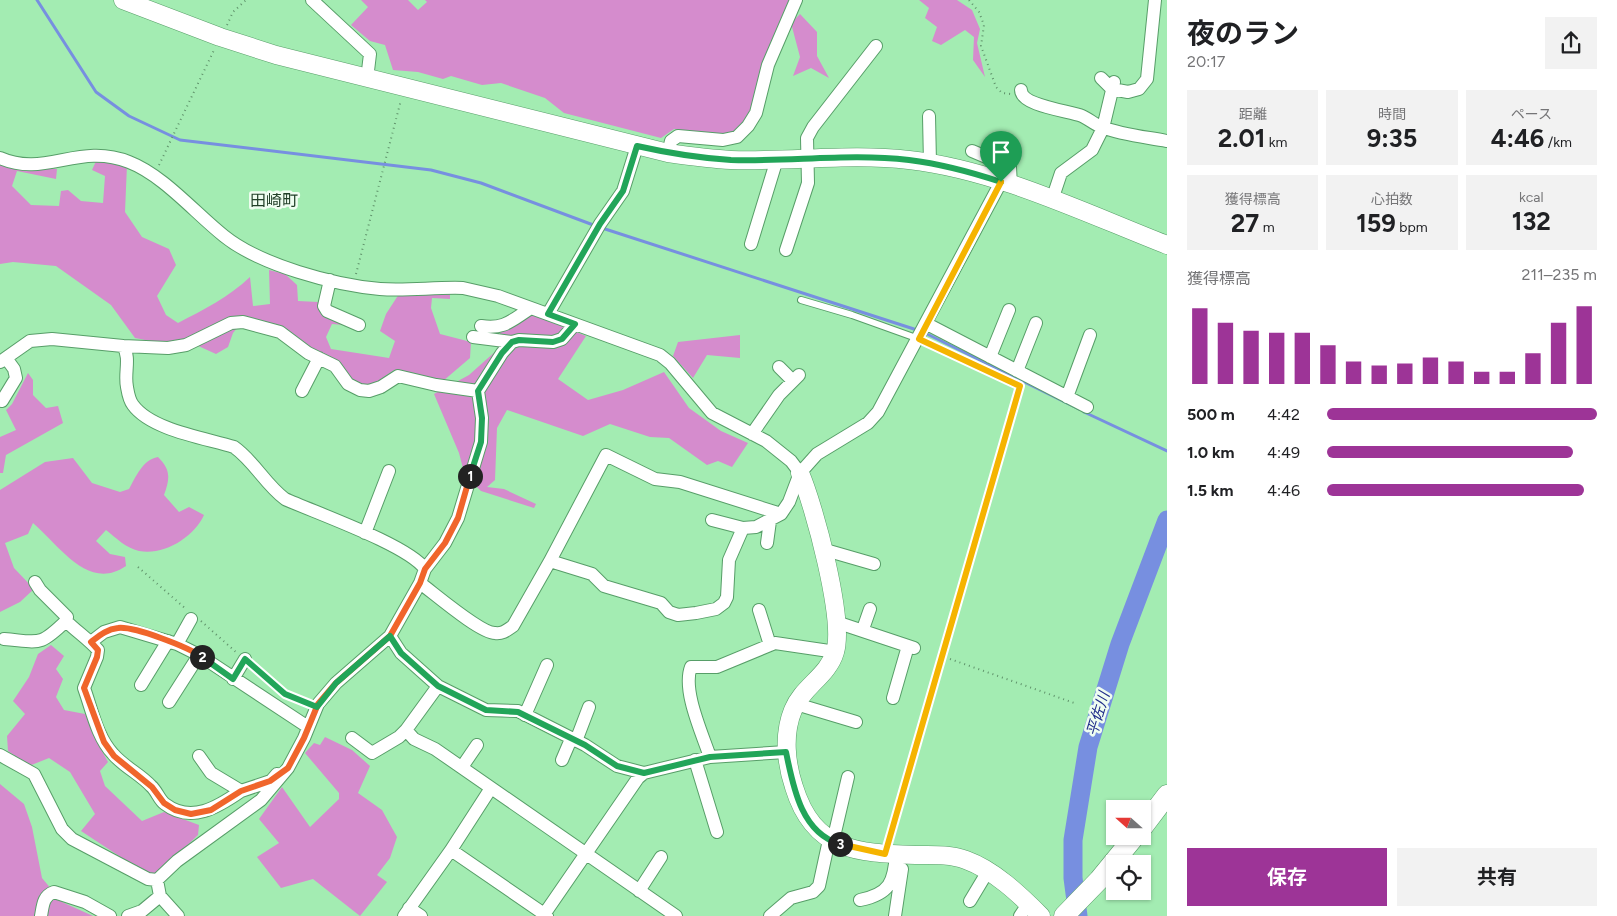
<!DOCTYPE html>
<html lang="ja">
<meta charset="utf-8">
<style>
:root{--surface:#fff;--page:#f2f2f2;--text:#202124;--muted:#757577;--accent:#9d3497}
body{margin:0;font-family:Figtree,"Noto Sans JP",sans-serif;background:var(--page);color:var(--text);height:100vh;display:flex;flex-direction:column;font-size:19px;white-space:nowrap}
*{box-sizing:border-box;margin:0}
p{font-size:16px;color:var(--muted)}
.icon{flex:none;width:28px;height:28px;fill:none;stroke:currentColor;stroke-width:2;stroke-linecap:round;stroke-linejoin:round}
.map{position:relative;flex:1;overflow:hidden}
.side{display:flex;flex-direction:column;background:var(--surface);width:450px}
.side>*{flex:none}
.needle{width:32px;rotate:291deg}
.tools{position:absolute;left:1106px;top:800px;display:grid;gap:10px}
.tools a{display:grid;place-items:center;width:45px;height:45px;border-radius:0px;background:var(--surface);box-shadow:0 1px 4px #0004;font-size:25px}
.pin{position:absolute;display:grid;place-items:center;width:42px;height:42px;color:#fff;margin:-51px -21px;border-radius:50% 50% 50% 0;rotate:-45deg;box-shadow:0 0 5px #0007}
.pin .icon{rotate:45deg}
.km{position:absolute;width:25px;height:25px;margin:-12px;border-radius:50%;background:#222;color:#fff;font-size:14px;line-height:25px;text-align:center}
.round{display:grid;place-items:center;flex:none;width:52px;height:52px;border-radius:0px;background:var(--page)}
.overview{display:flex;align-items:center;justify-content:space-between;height:85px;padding:0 20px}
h1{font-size:28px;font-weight:700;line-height:38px}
.stats{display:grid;grid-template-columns:repeat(3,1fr);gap:8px;height:85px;padding:5px 20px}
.stats div{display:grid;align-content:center;border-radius:0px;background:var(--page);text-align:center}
.stats b{font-size:25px;font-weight:700}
.stats small{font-size:14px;font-weight:400}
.stats p{font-size:14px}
.chart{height:140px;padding:10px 20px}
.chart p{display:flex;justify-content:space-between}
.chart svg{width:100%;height:90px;margin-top:5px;stroke:var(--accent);stroke-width:6}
.button{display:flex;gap:10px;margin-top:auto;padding:10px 20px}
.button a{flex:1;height:58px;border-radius:0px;background:var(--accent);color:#fff;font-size:20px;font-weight:700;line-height:58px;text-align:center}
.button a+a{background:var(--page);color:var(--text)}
ul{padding:0 20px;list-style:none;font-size:16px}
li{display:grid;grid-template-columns:80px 60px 1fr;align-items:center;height:38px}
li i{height:12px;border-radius:6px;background:var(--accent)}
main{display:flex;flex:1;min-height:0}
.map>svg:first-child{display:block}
</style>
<main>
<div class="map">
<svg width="1167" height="916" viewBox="0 0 1167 916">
<rect width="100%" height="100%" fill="#a3ecb2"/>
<!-- forest -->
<path fill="#d58ccd" d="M361,0H408L418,10L427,2L425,0H790L751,113L735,132L718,135L674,129L661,138L564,113L545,98L501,83L482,85L451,76L443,79L418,72L393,70L385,45L370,41L351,25L368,7Z
M919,0H957L972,10L980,29L977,43L985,77L973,60L974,37L965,30L941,45L932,41L937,27L925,18L929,8Z
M800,14L817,32V56L829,78L811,68L793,76L800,57L791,23Z
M97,159L127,165L125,212L142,237L169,249L176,265L157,296L166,315L178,323C203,310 229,297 250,277L253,306L270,304L269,270L285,274L297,285L298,301L318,302L320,312L344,325L332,324L326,337L331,349L389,358L395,341L380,331L386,314L399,294L450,293V299L432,298L431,308L440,334L471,342L470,358L443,381L394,370L373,385H361L246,317L233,333L228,347L216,354L185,340L166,344L135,338L111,305L56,266L13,262L0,264V163L57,169L56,179L17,171L12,186L31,205L59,206L61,191L68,190L81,201L103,203L105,176L92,170Z
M531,314L586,336L558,379L588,400L623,390L664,372L689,408L721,431L748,443L732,467L718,461L707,465L669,438L650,437L610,424L583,436L507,410L497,428L495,480L487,487L504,489L536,504L534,508L481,491L465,476L459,453L434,394L469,375L497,350L500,333Z
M740,335V358L707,355L693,378L673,356L678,342Z
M28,373L33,380V395L46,408L58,406L63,423L6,455L3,473H0V437L16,430L6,410L12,404Z
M158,457C171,470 170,478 164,495L179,512L189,507L204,515C194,537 164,556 139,551C126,548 116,538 106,530L96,541L110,554L125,557L126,566C88,592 59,545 33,523L28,534L5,543L14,568L34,589L20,602L0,612V490L45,462L73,458L92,483L120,492L129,489C136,477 142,460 158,457Z
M51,645L64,656L56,669L63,679L56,697L64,710L85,714L96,740L108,762L100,771L105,786L142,821L164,812L199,825L198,835L156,875L145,873L81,831L95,814L70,772L49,758L29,766L8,751L7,736L25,714L13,701L29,677L38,654Z
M325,737L352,750L370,766L358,793L382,810L397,837L390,858L377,875L387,882L360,916L313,879L281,888L257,857L279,843L259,819L282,787L310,827L339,799V793L305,753L314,743L320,745Z
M0,784L24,804L32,827L42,878L62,902L93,916H0Z"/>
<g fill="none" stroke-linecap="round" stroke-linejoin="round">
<!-- stream -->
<path stroke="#778fe0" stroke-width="3" d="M37,0L96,92L129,116L180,140L431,170L481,183L596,226
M602,228L917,330
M923,332L1079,409
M1084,412L1167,451"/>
<!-- river -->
<path stroke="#778fe0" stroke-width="19" d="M1078,916L1073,878V840L1088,747L1120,644L1167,520"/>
<defs>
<path id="lane" d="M801,300L852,315L919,339L1020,386L886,852"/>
<path id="street" d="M312,0L370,54L367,79
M1101,78L1112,89L1128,92L1139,89L1147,79L1155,0
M1021,90C1021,106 1070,111 1082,116C1089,119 1095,125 1102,127C1122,135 1146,137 1167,141
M929,116L930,163
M972,151L1010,167L1011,186
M668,153L671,141L678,136L723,140L737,137L748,126L756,113L768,65L796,0
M0,158C45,178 79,142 129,162C163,175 195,213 224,236C260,265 334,285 380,289C407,291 436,287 463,288L498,296L660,355L670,363L712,413L766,441L791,461L800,473
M1052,200L1061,173L1092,150L1103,128L1114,82
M751,244L777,159
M786,250L808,183L807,138L813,127L876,46
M330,280L324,306L327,311L359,325
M548,314L600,224L623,191L637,146
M927,324L1087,407
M481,326C504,330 512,320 531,308
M473,337L512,342
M123,346L168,348L186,345L231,323L243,322L280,332L308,353L335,366L348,384L360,390L369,391L381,387L398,376L436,385L478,391
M990,357L1009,310
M0,362L30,341L52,339L123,346C131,358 124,373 127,387C128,393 129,400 133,405C151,430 205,438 234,447C254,461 265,484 285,499C316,513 408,545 425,569
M779,367L793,381
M1017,371L1036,323
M302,391L319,358
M1067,397L1090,335
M2,401L16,378L14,369L6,358
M752,434L779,395L799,375
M712,520L743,528
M365,533L389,471
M767,543L770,521
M822,549L874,564
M550,561L606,455L655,479L680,482L781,514
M35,582L40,590L67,617L66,621
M420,583C435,594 480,633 495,633C503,634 507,630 513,626L550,561L592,574L604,586L661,603L669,612L678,615L696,613L716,609L724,603L727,597L729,560L743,528L756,527L781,514L789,502L800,473L817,454L868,423L878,412L1001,182
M759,610L770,645
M836,622L914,648
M863,629L870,609
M390,636L401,653L438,686L486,710L518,711L585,745L617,766L644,773
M4,639C40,642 39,647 66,621C76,631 88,639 98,650L97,657L84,688C92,710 97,737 113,754C124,767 140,774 151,786C157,791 159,800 165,804C191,824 218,807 241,791
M91,642L104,632L120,627L177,644L199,655L308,727
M177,644L191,619
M233,679L245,659
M141,685L168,641
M438,686L406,730L414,739L435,749L676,916
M893,698L908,646
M169,702L199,655
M796,704L856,722
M525,715L547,665
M352,738L372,753L399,737L406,730
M576,741L589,707
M0,755L34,774L62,829L72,839L148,879L157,880
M199,756L211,773L241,791L271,781L277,774
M710,757C702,733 682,690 691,667H717L775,643L836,652
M562,760L571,739
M695,760L717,832
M462,767L477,745
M833,841L848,777
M451,850L547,916
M639,891L661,857
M860,900C890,894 894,882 896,854
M970,901L988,871
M409,908L421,916
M41,916C43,905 43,896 54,892L85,902L110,916
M128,916L142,911L160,896
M178,916L160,896L157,880L177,861L261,800L288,768L304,738L318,704L336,683L390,636L420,583L425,569L445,543L458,518L481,442L482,418L478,391L502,353L512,342L519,340L553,342L562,339L575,324
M404,916L451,850L491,788
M543,916L638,778L644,773L710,757L786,752
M770,916L791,898L813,892L819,886L829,840
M895,916L902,869
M1020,916L1028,904"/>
<path id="secondary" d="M123,0L220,37L276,55L668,153C689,156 710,159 731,160C791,162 850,153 909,160C997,170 1085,213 1167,245
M800,473C814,505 845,620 835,652C828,676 802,687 793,710C783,734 786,763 794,787C814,852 858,853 917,855C933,855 950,854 966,860C994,870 1020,895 1041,916"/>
<path id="primary" d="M1142,828L1167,795
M1064,916L1099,880L1135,836"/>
</defs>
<!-- lane casing -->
<use href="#lane" stroke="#579e68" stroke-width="8"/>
<!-- street casing -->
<use href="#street" stroke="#579e68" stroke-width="14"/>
<!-- secondary casing -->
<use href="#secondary" stroke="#579e68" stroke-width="19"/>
<!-- primary casing -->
<use href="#primary" stroke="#579e68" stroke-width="21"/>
<!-- path -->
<path stroke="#60936b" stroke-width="2" stroke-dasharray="1 4" stroke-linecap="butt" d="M969,0L979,12L984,25L981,46L996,87L1002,93L1011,94
M227,25L233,12L246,0
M159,165L214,50
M356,274L401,100
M138,567L186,609
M201,621L237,653
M950,659L1077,704
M254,667L285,694L308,703"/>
<!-- lane -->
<use href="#lane" stroke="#fff" stroke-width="6"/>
<!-- street -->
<use href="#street" stroke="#fff" stroke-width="12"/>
<!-- secondary -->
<use href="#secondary" stroke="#fff" stroke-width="18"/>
<!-- primary -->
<use href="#primary" stroke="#fff" stroke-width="20"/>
</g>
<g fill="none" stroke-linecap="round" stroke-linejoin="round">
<defs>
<path id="split-1" d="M470,476L481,442L482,418L478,391L502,353L512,342L519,340L553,342L562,339L575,324L548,314L600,224L623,191L637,146C668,153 699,158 731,160C790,162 850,153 909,160C941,164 971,172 1001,182"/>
<path id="split-2" d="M202,657C188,647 134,626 118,628C107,629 100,635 91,642L98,650L97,657L84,688L104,742L114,756L152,787L164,803L175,810L191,814L211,810L241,791L270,781L288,768L304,738L318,704L336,683L390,636L420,583L425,569L445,543L458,518L470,476"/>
<path id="split-3" d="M202,657L233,679L245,659L285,694L317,707L336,683L390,636L401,653L438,686L486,710L518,712L585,745L617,766L644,773L710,757L786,752C793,786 801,833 840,844"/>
<path id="split-4" d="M840,844L885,854L1020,386L919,339L1001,182"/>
</defs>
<!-- split-1 casing -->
<use href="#split-1" stroke="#fff" stroke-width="10"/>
<!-- split-2 casing -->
<use href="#split-2" stroke="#fff" stroke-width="10"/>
<!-- split-3 casing -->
<use href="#split-3" stroke="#fff" stroke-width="10"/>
<!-- split-4 casing -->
<use href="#split-4" stroke="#fff" stroke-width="10"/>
<!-- split-1 -->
<use href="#split-1" stroke="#22a559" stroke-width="6"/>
<!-- split-2 -->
<use href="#split-2" stroke="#f0652b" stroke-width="6"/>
<!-- split-3 -->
<use href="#split-3" stroke="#22a559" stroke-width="6"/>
<!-- split-4 -->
<use href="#split-4" stroke="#f5b400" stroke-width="6"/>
</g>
<g text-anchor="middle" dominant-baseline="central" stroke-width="5" stroke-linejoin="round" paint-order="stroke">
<!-- water labels -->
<g font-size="15" font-style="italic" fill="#212e8b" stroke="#effdf1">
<text transform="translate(1098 714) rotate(-73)">平佐川</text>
</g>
<!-- quarter labels -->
<g font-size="16" fill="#213f28" stroke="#effdf1">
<text x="274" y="200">田崎町</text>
</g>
</g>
</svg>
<div class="tools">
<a><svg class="needle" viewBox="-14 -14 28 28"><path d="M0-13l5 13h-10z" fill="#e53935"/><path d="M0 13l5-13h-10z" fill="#757577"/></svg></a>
<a><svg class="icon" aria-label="locate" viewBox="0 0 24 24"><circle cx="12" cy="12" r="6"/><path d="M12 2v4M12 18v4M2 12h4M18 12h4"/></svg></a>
</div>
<div class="pin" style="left:1001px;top:182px;background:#1e9e55"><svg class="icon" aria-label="arrive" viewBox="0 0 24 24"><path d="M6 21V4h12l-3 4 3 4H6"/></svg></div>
<b class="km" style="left:470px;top:476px">1</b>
<b class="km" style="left:202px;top:657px">2</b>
<b class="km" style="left:840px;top:844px">3</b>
</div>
<section class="side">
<div class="overview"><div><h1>夜のラン</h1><p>20:17</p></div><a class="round"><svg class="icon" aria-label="share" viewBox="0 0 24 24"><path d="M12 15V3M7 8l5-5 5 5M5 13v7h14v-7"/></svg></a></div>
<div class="stats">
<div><p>距離</p><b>2.01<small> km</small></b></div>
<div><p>時間</p><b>9:35</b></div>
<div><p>ペース</p><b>4:46<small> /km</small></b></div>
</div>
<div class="stats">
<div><p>獲得標高</p><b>27<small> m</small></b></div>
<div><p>心拍数</p><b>159<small> bpm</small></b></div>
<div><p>kcal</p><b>132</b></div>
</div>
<div class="chart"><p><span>獲得標高</span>211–235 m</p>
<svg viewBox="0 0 160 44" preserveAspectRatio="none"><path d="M5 44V7M15 44V14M25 44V18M35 44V19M45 44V19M55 44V25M65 44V33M75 44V35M85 44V34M95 44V31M105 44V33M115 44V38M125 44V38M135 44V29M145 44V14M155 44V6"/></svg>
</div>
<ul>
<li><b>500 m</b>4:42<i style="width:100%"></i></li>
<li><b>1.0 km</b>4:49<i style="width:91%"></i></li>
<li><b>1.5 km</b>4:46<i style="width:95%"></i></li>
</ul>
<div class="button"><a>保存</a><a>共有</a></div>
</section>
</main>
